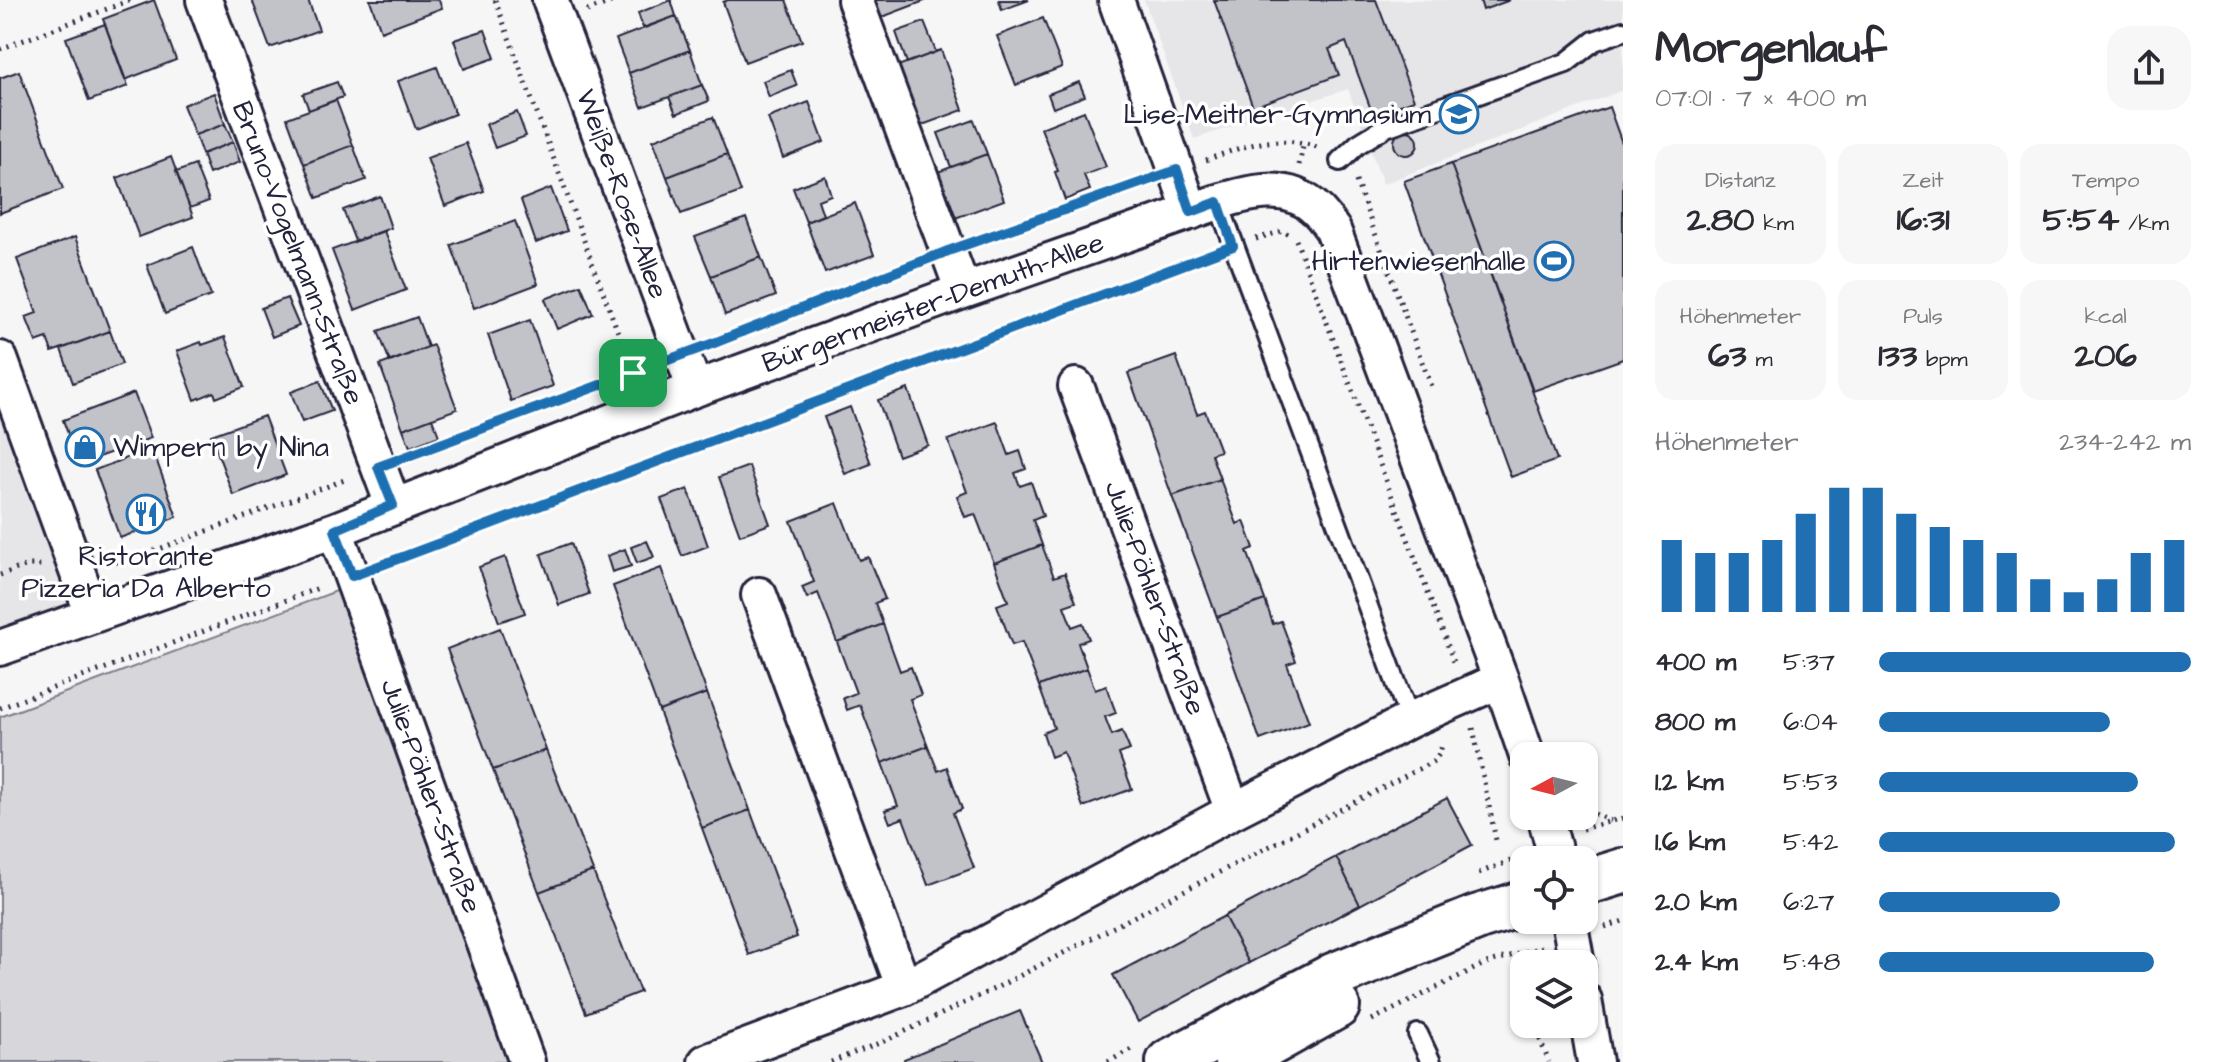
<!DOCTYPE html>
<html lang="de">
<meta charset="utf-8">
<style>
:root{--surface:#fff;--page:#f7f7f7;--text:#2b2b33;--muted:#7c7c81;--accent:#1f6fb2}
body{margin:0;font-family:"Architects Daughter",sans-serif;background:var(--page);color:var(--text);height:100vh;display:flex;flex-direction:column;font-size:30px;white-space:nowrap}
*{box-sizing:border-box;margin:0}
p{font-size:26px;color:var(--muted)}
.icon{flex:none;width:44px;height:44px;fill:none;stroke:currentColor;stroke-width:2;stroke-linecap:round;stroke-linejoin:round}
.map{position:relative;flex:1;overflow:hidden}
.drawer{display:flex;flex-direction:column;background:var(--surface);width:600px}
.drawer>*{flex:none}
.needle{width:52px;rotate:263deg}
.fabs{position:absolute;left:1510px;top:742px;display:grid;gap:16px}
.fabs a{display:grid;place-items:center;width:88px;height:88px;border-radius:16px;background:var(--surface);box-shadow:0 2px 6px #0004;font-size:40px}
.pin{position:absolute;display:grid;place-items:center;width:68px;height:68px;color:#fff;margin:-34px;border-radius:16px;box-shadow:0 4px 12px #0006}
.round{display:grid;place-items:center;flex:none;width:84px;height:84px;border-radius:24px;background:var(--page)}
.summary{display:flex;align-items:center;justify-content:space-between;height:136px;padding:0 32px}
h1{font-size:44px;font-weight:800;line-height:60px}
.stats{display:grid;grid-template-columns:repeat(3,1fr);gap:12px;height:136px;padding:8px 32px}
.stats div{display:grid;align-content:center;border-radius:20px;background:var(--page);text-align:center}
.stats b{font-size:34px;font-weight:800}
.stats small{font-size:22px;font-weight:400}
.stats p{font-size:22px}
.chart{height:224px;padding:16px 32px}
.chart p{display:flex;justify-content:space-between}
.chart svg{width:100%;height:144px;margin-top:8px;stroke:var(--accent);stroke-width:6}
ul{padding:0 32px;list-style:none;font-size:26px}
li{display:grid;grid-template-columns:128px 96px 1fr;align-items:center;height:60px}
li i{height:20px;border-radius:10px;background:var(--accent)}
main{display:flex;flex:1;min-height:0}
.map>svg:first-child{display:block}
</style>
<main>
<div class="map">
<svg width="1623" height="1062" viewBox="0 0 1623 1062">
<rect width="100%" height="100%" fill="#f6f6f7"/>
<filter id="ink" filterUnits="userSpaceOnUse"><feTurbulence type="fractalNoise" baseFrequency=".0125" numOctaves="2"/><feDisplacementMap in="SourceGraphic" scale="16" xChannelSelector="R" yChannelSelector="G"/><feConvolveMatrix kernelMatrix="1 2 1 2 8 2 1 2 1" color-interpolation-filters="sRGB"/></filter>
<g filter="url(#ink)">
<!-- built -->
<path fill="#e6e6e9" d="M1144,0H1623V90L1383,184L1348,89L1194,139Z
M0,409L69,603L0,631Z"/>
<!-- green -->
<path fill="#d7d7db" stroke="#7c7c8b" stroke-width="2" d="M339,590L508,1062H0V717Z"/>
<!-- building -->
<path fill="#c2c2c9" stroke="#22223b" stroke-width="2" d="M154,0L176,60L125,80L103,19Z
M252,0H308L319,30L270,48Z
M370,0H439L442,8L381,31Z
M671,0L676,16L643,28L638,13Z
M728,0H786L802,41L745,62L723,2Z
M870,0H927L877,19Z
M999,0H1029L1002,10Z
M1214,0H1376L1414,100L1373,115L1346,42L1329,49L1339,75L1253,107Z
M1480,0H1510L1483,10Z
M676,16L690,50L629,73L616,39Z
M1043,18L1062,67L1016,85L997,36Z
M924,22L936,52L907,63L896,32Z
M105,24L128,86L89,101L66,38Z
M485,30L495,58L464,69L454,40Z
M690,50L702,85L642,107L629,73Z
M941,50L963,110L917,127L895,67Z
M437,67L455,114L416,129L398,81Z
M791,70L797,86L769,97L763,81Z
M19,71L63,189L0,213V78Z
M337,82L343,97L309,110L303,94Z
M1079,82L1085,96L1053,108L1048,94Z
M702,85L709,101L676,114L669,97Z
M214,93L225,124L195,135L183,105Z
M336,100L353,145L304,164L287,118Z
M809,102L824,142L783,158L768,118Z
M1609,107L1623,146V359L1533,391L1451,164Z
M1084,111L1106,167L1084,175L1090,190L1065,200L1055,172L1058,171L1041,128Z
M517,112L526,136L495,148L486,124Z
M713,117L727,154L667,177L653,140Z
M974,120L987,154L951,167L938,133Z
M225,124L233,142L202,154L195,135Z
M1394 143a12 12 0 1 1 24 0a12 12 0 1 1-24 0Z
M233,142L240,162L209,174L202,154Z
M466,143L484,191L445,206L427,158Z
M353,145L366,180L317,198L304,164Z
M727,154L741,192L681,214L667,177Z
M987,154L1004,200L950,220L932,174Z
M171,157L193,217L139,237L117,178Z
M1451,164L1557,460L1511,477L1404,181Z
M195,165L209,201L190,208L176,172Z
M825,176L831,195L818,200L823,215L806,222L793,188Z
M551,188L567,231L536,243L521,200Z
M380,196L391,228L355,241L343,210Z
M855,203L874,255L825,273L806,222Z
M746,218L761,257L711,276L695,237Z
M515,221L538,284L474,308L451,245Z
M384,231L406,290L355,310L332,250Z
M75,237L110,331L52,352L47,338L36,342L26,317L37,313L17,259Z
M193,247L211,296L165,314L147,265Z
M761,257L776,296L725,315L711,276Z
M581,285L593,314L557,329L545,299Z
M287,298L299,326L272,337L261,308Z
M417,317L428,347L390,362L378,331Z
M530,320L553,386L511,401L488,335Z
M110,331L122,364L73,383L61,349Z
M225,337L244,387L216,398L214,392L195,400L177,351L201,342L202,345Z
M433,345L457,409L403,429L380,365Z
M1176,356L1197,414L1205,411L1220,451L1211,454L1220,479L1172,496L1128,373Z
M320,381L332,411L302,422L291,392Z
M908,389L928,445L898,456L878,400Z
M134,393L151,438L79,464L63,420Z
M850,407L871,464L845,474L824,417Z
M264,416L286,475L233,495L211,435Z
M432,418L439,436L410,447L403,429Z
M997,422L1009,455L1020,451L1026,469L1015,473L1020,486L1031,482L1043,516L1033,520L1042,545L994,563L975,514L965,517L957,496L967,492L948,440Z
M152,448L177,517L120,538L95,470Z
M749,466L770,524L740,535L719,477Z
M1220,479L1237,524L1244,521L1254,548L1247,551L1265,600L1217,617L1172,496Z
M688,489L708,546L682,556L661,499Z
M837,503L859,560L868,557L885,599L875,603L883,624L837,642L818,593L807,598L802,587L814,582L791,521Z
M647,541L654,557L637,563L631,547Z
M571,543L589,594L559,605L541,554Z
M1042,545L1054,577L1065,573L1076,602L1064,606L1072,627L1083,623L1089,639L1078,643L1087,668L1039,686L1022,642L1012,645L997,605L1008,601L994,563Z
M625,549L631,566L612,572L607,556Z
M505,557L525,613L499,622L479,567Z
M661,568L707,693L659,711L613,586Z
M1265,600L1273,624L1281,621L1296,661L1287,664L1309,722L1260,740L1217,617Z
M883,624L900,671L911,667L921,695L910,699L928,746L882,763L860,705L847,710L843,698L856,693L837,642Z
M500,628L546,750L493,770L447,649Z
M1087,668L1095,690L1106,686L1116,713L1105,717L1112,735L1122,731L1130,750L1119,754L1132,789L1083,807L1063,752L1051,757L1043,733L1054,728L1039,686Z
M707,693L750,810L702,828L659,711Z
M928,746L938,771L947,767L962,809L953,813L974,868L928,885L903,818L890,823L885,810L898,806L882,763Z
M546,750L593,871L539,892L493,770Z
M1447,798L1472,845L1360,905L1336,857Z
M750,810L797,937L749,955L702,828Z
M1336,857L1360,905L1249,963L1224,916Z
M593,871L640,992L586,1013L539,892Z
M1224,916L1249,963L1138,1022L1113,975Z
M1020,1011L1042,1062H905L904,1059Z"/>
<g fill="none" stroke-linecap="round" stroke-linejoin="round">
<defs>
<path id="lane" d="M1340,161L1358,144L1386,127L1566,63L1594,41L1623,31
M1218,202L1410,720
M1418,1034L1431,1062"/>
<path id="street" d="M204,0L393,505
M550,0L695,389
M855,0L963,291
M1116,0L1191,212
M0,359L93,615
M1076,386L1233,811
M335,530L527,1062
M759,595L904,988
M0,648L335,530L695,389L963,291L1218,202C1250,192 1288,182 1316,209C1323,215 1328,223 1333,230L1501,680L1527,756
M1545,816L1557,860
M1569,920L1577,964
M1584,1000L1595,1062
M706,1062L904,988L1233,811L1410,720L1501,680"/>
<path id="secondary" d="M1584,883L1623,871
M1169,1062L1333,976L1479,917L1524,903
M1237,1062L1337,1006"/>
</defs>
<!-- lane casing -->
<use href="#lane" stroke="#22223b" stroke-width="24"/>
<!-- street casing -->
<use href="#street" stroke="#22223b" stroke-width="40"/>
<!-- secondary casing -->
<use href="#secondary" stroke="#22223b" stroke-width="50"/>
<!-- path -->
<path stroke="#22223b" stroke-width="5" stroke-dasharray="2 6" stroke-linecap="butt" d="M495,0L633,373L649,367
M587,11L616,0
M0,49L131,0
M1206,160C1248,145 1275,133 1320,148
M1299,165L1304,142
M1356,181L1432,389
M1256,239L1283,231L1288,234
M980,240L1147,181
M1296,240L1455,665
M730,337L918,263
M409,456L633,373
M108,562H124L347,479
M383,564L1213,254
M0,575L28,565H42
M0,708L321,587
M1473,728L1497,845
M1584,802C1590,813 1599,817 1611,821
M1582,829L1623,818
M1479,873L1510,861L1521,854
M1605,927L1623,921
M1372,1020L1486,963L1542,947
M1535,1024L1538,1035L1549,1062
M831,1062L887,1040L996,988L1434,761L1440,753L1442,744
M1108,1062L1135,1047"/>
<!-- lane -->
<use href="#lane" stroke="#fff" stroke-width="18"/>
<!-- street -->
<use href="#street" stroke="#fff" stroke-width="34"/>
<!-- secondary -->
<use href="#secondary" stroke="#fff" stroke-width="44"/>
</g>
</g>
<g fill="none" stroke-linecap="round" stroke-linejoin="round" filter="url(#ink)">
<defs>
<path id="route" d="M1177,170L1191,212L1218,202L1233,246L352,576L335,530L393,505L378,467L714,343L948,251Z"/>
</defs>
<!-- route casing -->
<use href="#route" stroke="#fff" stroke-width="16"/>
<!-- route -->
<use href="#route" stroke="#1f6fb2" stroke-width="10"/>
</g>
<!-- icons -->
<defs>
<symbol id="school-ring" viewBox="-11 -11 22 22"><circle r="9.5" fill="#fff" stroke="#1f6fb2" stroke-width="1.5"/><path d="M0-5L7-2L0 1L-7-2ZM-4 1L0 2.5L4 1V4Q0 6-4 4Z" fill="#1f6fb2"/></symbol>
<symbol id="stadium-ring" viewBox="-11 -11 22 22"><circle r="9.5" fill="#fff" stroke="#1f6fb2" stroke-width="1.5"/><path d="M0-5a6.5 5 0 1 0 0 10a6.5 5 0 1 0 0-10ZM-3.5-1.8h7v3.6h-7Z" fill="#1f6fb2"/></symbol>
<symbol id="shop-ring" viewBox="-11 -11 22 22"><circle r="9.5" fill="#fff" stroke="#1f6fb2" stroke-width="1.5"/><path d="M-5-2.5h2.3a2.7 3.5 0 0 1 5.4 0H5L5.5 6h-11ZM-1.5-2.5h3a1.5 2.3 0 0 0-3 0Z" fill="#1f6fb2"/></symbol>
<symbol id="restaurant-ring" viewBox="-11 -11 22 22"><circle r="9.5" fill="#fff" stroke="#1f6fb2" stroke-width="1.5"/><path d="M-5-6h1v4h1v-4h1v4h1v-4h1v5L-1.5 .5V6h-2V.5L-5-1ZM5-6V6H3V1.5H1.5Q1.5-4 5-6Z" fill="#1f6fb2"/></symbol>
</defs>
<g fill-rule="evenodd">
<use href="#school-ring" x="1437" y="92" width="44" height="44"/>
<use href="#stadium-ring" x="1532" y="239" width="44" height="44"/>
<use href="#shop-ring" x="63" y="425" width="44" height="44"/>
<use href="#restaurant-ring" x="124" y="492" width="44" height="44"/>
</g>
<g text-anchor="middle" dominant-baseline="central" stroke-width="7" stroke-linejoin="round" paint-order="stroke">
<!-- poi labels -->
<g font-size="28" fill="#22223b" stroke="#fff" text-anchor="end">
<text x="1431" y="114">Lise-Meitner-Gymnasium</text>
<text x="1526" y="261">Hirtenwiesenhalle</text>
<text x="113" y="447" text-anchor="start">Wimpern by Nina</text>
<text x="146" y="556" text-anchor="middle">Ristorante<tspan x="146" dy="32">Pizzeria Da Alberto</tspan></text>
</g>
<!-- street labels -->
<g font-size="28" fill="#22223b" stroke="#fff">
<text transform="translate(622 194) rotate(70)">Weiße-Rose-Allee</text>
<text transform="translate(298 253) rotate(69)">Bruno-Vogelmann-Straße</text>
<text transform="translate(933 303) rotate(-20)">Bürgermeister-Demuth-Allee</text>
<text transform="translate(1155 598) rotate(70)">Julie-Pöhler-Straße</text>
<text transform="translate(431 796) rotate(70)">Julie-Pöhler-Straße</text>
</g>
</g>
</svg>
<div class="fabs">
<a><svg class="needle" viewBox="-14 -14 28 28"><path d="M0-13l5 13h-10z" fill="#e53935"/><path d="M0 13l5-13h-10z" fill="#7c7c81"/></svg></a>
<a><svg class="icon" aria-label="locate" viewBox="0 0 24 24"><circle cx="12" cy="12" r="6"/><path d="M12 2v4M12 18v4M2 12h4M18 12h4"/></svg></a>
<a><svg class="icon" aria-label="layers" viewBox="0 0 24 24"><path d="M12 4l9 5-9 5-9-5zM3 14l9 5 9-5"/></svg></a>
</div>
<div class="pin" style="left:633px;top:373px;background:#1e9e55"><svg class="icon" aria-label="arrive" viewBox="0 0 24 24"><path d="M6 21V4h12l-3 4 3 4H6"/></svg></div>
</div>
<section class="drawer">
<div class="summary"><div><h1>Morgenlauf</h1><p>07:01 · 7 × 400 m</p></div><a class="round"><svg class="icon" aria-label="share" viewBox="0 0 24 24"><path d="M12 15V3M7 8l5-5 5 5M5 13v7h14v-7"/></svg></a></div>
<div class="stats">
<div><p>Distanz</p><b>2.80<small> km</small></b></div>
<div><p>Zeit</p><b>16:31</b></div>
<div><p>Tempo</p><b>5:54<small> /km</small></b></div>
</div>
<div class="stats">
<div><p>Höhenmeter</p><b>63<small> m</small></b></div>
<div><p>Puls</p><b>133<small> bpm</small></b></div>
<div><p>kcal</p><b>206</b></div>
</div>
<div class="chart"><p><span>Höhenmeter</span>234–242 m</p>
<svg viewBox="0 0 160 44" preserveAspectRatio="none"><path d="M5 44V22M15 44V26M25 44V26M35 44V22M45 44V14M55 44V6M65 44V6M75 44V14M85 44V18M95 44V22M105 44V26M115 44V34M125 44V38M135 44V34M145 44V26M155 44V22"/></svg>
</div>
<ul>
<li><b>400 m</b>5:37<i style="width:100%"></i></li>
<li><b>800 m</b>6:04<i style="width:74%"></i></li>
<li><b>1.2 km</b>5:53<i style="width:83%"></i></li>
<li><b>1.6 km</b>5:42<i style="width:95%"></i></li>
<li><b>2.0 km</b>6:27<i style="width:58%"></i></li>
<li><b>2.4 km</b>5:48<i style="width:88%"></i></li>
</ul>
</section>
</main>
